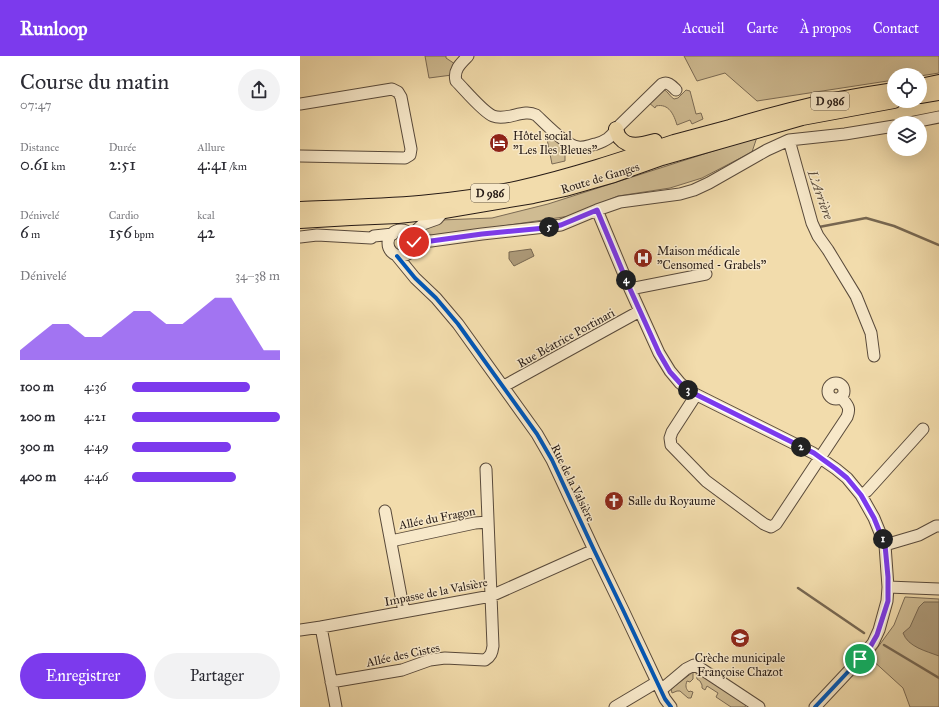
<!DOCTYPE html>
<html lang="fr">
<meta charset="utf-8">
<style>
:root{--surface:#fff;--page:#f2f2f3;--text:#2b2b33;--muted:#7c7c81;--accent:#7c3aed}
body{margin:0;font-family:"IM FELL Great Primer",serif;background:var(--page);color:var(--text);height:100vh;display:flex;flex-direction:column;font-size:15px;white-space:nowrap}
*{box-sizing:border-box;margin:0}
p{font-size:13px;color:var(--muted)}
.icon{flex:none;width:22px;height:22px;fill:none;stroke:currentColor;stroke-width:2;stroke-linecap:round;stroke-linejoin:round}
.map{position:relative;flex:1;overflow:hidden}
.details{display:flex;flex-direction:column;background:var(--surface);width:300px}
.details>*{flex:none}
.tools{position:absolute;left:587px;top:12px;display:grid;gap:8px}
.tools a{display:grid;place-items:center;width:40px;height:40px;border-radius:50%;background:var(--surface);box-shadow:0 4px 16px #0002;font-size:20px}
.pin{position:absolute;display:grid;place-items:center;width:34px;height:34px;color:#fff;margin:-17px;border:2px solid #fff;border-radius:50%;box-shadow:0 1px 4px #0007}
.km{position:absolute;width:20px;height:20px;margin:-10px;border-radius:50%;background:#222;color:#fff;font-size:11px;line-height:20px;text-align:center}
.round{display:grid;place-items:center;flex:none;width:42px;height:42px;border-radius:21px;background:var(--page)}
.head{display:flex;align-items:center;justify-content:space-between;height:68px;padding:0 20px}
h1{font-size:22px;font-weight:600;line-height:30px}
.stats{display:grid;grid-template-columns:repeat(3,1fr);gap:6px;height:68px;padding:4px 20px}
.stats div{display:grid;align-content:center}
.stats b{font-size:17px;font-weight:600}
.stats small{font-size:11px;font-weight:400}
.stats p{font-size:11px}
.chart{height:112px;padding:8px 20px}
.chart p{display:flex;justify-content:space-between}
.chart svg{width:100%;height:72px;margin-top:4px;fill:var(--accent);opacity:.7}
.button{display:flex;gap:8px;margin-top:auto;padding:8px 20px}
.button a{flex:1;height:46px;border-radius:24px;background:var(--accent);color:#fff;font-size:16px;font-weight:600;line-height:46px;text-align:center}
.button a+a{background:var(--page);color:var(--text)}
ul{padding:0 20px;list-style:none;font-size:13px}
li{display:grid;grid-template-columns:64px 48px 1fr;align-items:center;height:30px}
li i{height:10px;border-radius:5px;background:var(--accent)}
header{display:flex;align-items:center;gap:24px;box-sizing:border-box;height:56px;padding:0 20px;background:var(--accent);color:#fff}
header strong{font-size:19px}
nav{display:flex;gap:22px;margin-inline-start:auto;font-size:14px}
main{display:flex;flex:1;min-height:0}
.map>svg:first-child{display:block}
</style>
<header>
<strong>Runloop</strong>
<nav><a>Accueil</a><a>Carte</a><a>À propos</a><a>Contact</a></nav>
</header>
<main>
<section class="details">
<div class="head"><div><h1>Course du matin</h1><p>07:47</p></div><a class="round"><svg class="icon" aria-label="share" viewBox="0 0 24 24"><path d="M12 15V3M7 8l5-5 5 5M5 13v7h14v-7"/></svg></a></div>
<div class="stats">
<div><p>Distance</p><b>0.61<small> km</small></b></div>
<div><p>Durée</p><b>2:51</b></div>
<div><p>Allure</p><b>4:41<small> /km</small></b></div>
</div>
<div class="stats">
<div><p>Dénivelé</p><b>6<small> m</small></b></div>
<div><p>Cardio</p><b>156<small> bpm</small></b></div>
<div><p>kcal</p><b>42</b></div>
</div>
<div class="chart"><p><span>Dénivelé</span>34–38 m</p>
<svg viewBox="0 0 160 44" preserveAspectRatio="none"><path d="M0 44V38L10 30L20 22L30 22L40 30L50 30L60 22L70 14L80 14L90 22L100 22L110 14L120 6L130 6L140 22L150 38L160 38V44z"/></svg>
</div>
<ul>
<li><b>100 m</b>4:36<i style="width:80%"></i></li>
<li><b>200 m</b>4:21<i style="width:100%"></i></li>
<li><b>300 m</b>4:49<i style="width:67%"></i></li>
<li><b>400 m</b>4:46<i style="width:70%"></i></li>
</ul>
<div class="button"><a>Enregistrer</a><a>Partager</a></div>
</section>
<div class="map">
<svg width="639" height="651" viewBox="0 0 639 651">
<rect width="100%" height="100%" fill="#f2dcac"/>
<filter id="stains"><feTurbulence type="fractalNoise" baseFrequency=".005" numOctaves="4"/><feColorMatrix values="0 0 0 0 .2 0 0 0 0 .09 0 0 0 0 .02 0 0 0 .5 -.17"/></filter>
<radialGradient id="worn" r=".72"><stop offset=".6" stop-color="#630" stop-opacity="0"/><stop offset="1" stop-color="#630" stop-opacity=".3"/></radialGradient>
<!-- green -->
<path fill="#cfbb92" stroke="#7a6a54" d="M125,0H146V2L155,8L152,19L129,22Z
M384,0H639V17L620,20V19H594V24L457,45L425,17L397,25Z
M363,33C368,35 370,41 374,43L378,42L386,34L390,35L396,58L401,57L403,63L392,68L390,64L377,69C374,59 369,47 356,50L355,52L348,46Z
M251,80L265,91V105L252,108L247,83Z
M457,81L452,96L402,122L370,132L318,140L270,160L122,182L121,176L141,164L192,162L248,148Z
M605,541L639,543V651H610L603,632L570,602L594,569Z
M393,616V623L390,626L387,625C385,630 386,633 389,636L390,635L393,636L391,642H388L380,635H377L372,637L371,633Z
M396,616L446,649L445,651H431L416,641L418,637L407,630L405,634L402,632V629L400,625L397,623Z"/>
<!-- water -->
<path fill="#ad9a79" stroke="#776751" d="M231,193L234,200L214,210L209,203V196Z
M624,546H639V600C626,595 608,591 603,577L610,571L619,551Z"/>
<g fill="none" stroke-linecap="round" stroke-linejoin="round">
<!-- stream -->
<path stroke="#776751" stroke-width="2.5" d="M519,171L566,162L594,170L639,189
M498,532L564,577
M584,589L639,622"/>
<defs>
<path id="minor" d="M168,0C161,7 153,14 156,25C165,34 183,56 193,60C198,62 206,61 211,60C220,58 228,55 236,59C246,68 265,89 278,91C284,92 290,89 296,88C305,85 311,82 316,73L362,28C368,25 372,30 376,34
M0,48L92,33L98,36L101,41L111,93L110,99L105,102L0,100
M609,67L639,61
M489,84L512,167L518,180L528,194L556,240L571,277L574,300
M297,154L330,233L359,297L370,315L380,327L391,336L513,397L536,413L547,422L561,439L574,462L585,489L588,531L587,545L579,574L573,587L560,603L515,651
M88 187a13 13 0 1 1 26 0a13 13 0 1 1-26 0Z
M111,179L123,168L137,163L144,155
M0,181L17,179L71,182L74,180L93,178
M113,183L131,185L182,178L245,171L261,169L297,154L320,146L380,138L394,134L409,127L467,94L489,84L545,78L594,70
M97,200L115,222L136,242L158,268L237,378L252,404L294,494L323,554L357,626L365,643L371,651
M330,233L406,218
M528 335a8 8 0 1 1 16 0a8 8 0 1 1-16 0Z
M204,330L340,255
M396,339L372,376L370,382L371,389L406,425L464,468L471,471L476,468L547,361C551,351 547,349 541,341
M561,439L567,435L623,373
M85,455L104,556
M91,485L175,467L188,466
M585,489L619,479L636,470H639
M588,531L639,533
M21,571L36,651
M0,574L21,571L191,540L294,494
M31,626L102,614L130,604L145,602L185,604C191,600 192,597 193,590L186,413
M361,634L386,613L394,609L400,612L459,651
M315,651L357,626"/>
<path id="major" d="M620,30L639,26
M620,40L639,37
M316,73C317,76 318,80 320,82C329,93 344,88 355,85
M0,153C73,150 147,149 219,132C272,120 323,103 374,86C393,81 411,76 430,71C459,62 489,54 519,47C544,42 569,38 594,34
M0,165L51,162L98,160L144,155L233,140L265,133L314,119L362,102L502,62L594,45"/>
</defs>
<!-- minor casing -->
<use href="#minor" stroke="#594a3b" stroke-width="13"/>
<!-- major casing -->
<use href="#major" stroke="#261a15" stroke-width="16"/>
<!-- minor -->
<use href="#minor" stroke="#f7e8c9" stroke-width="11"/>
<!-- major -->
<use href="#major" stroke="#f2dcac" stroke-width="14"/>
<defs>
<path id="cycleway" d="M297,154L330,233L359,297L370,315L380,327L391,336L513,397L536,413L547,422L561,439L574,462L585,489L588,531L587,545L579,574L573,587L560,603L515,651
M97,200L115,222L136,242L158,268L237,378L252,404L294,494L323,554L357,626L365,643L371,651"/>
</defs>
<!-- cycleway casing -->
<use href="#cycleway" stroke="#f7e8c9" stroke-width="6"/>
<!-- cycleway -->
<use href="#cycleway" stroke="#0057b8" stroke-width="4"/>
</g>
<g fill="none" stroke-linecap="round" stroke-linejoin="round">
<defs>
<path id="route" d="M114,186L113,182L131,185L182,178L245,172L261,169L297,154L330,233L359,297L370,316L380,327L391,336L514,397L536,413L547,422L561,439L574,462L585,489L588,521V545L577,579L569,593L560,603"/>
</defs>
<!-- route casing -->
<use href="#route" stroke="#fff" stroke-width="8"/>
<!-- route -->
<use href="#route" stroke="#7c3aed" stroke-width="5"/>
</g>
<!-- icons -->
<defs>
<symbol id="hotel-disc" viewBox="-11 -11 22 22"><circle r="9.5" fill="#8f2418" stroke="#f7e8c9"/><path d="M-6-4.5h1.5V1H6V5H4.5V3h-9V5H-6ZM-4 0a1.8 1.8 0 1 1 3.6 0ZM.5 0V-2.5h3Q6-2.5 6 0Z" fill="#fff"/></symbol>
<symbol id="hospital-disc" viewBox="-11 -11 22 22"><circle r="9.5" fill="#8f2418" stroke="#f7e8c9"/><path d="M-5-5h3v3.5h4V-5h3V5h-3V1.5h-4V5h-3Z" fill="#fff"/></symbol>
<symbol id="church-disc" viewBox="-11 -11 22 22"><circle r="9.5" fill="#8f2418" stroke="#f7e8c9"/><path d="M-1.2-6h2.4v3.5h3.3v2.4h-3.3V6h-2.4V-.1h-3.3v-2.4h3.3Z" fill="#fff"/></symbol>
<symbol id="school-disc" viewBox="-11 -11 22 22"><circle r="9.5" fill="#8f2418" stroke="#f7e8c9"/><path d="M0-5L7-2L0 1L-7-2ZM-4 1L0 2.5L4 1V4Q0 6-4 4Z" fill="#fff"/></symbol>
</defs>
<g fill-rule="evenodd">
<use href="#hotel-disc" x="188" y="76" width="22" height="22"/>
<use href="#hospital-disc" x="332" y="191" width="22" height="22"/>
<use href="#church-disc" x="303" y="434" width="22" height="22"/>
<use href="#school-disc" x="429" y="571" width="22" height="22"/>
</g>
<g text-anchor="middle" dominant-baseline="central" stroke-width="3" stroke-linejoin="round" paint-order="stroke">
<!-- shield labels -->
<g fill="#f7e8c9" stroke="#65584b" stroke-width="1">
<rect x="511" y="36" width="38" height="18" rx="3"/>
<rect x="171" y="128" width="38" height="18" rx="3"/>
</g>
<g font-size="11" font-weight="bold" fill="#261a15">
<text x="530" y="45">D 986</text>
<text x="190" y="137">D 986</text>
</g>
<!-- poi labels -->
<g font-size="12" fill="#261a15" stroke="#f7e8c9" text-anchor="start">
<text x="213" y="80">Hôtel social<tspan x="213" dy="14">"Les Iles Bleues"</tspan></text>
<text x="357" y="195">Maison médicale<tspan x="357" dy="14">"Censomed - Grabels"</tspan></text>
<text x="328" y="445">Salle du Royaume</text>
<text x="440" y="602" text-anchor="middle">Crèche municipale<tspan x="440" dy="14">Françoise Chazot</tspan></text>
</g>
<!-- street labels -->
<g font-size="12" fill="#261a15" stroke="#f7e8c9">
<text transform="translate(300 122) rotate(-17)">Route de Ganges</text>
<text transform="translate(266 282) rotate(-29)">Rue Béatrice Portinari</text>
<text transform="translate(273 427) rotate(64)">Rue de la Valsière</text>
<text transform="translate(137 462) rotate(-11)">Allée du Fragon</text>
<text transform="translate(136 536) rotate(-11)">Impasse de la Valsière</text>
<text transform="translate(103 599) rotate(-12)">Allée des Cistes</text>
</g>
<!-- water labels -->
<g font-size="13" font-style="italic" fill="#5c4d3d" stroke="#f7e8c9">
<text transform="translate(520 139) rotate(70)">L'Arrière</text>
</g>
</g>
<rect width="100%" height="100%" filter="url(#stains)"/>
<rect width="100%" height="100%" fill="url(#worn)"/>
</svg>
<div class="tools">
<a><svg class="icon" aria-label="locate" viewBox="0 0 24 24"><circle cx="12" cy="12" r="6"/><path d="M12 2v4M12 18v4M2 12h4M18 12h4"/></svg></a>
<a><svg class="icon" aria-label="layers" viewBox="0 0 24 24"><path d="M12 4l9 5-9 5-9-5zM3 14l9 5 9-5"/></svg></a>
</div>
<div class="pin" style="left:560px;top:603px;background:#1e9e55"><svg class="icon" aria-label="arrive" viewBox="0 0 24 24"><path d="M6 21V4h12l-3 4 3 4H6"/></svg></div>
<div class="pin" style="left:114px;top:186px;background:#d93025"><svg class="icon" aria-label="check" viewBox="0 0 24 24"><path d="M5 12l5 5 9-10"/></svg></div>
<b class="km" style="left:583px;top:483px">1</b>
<b class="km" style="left:501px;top:391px">2</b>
<b class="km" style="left:388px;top:334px">3</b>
<b class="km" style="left:326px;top:224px">4</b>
<b class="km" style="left:249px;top:171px">5</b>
</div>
</main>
